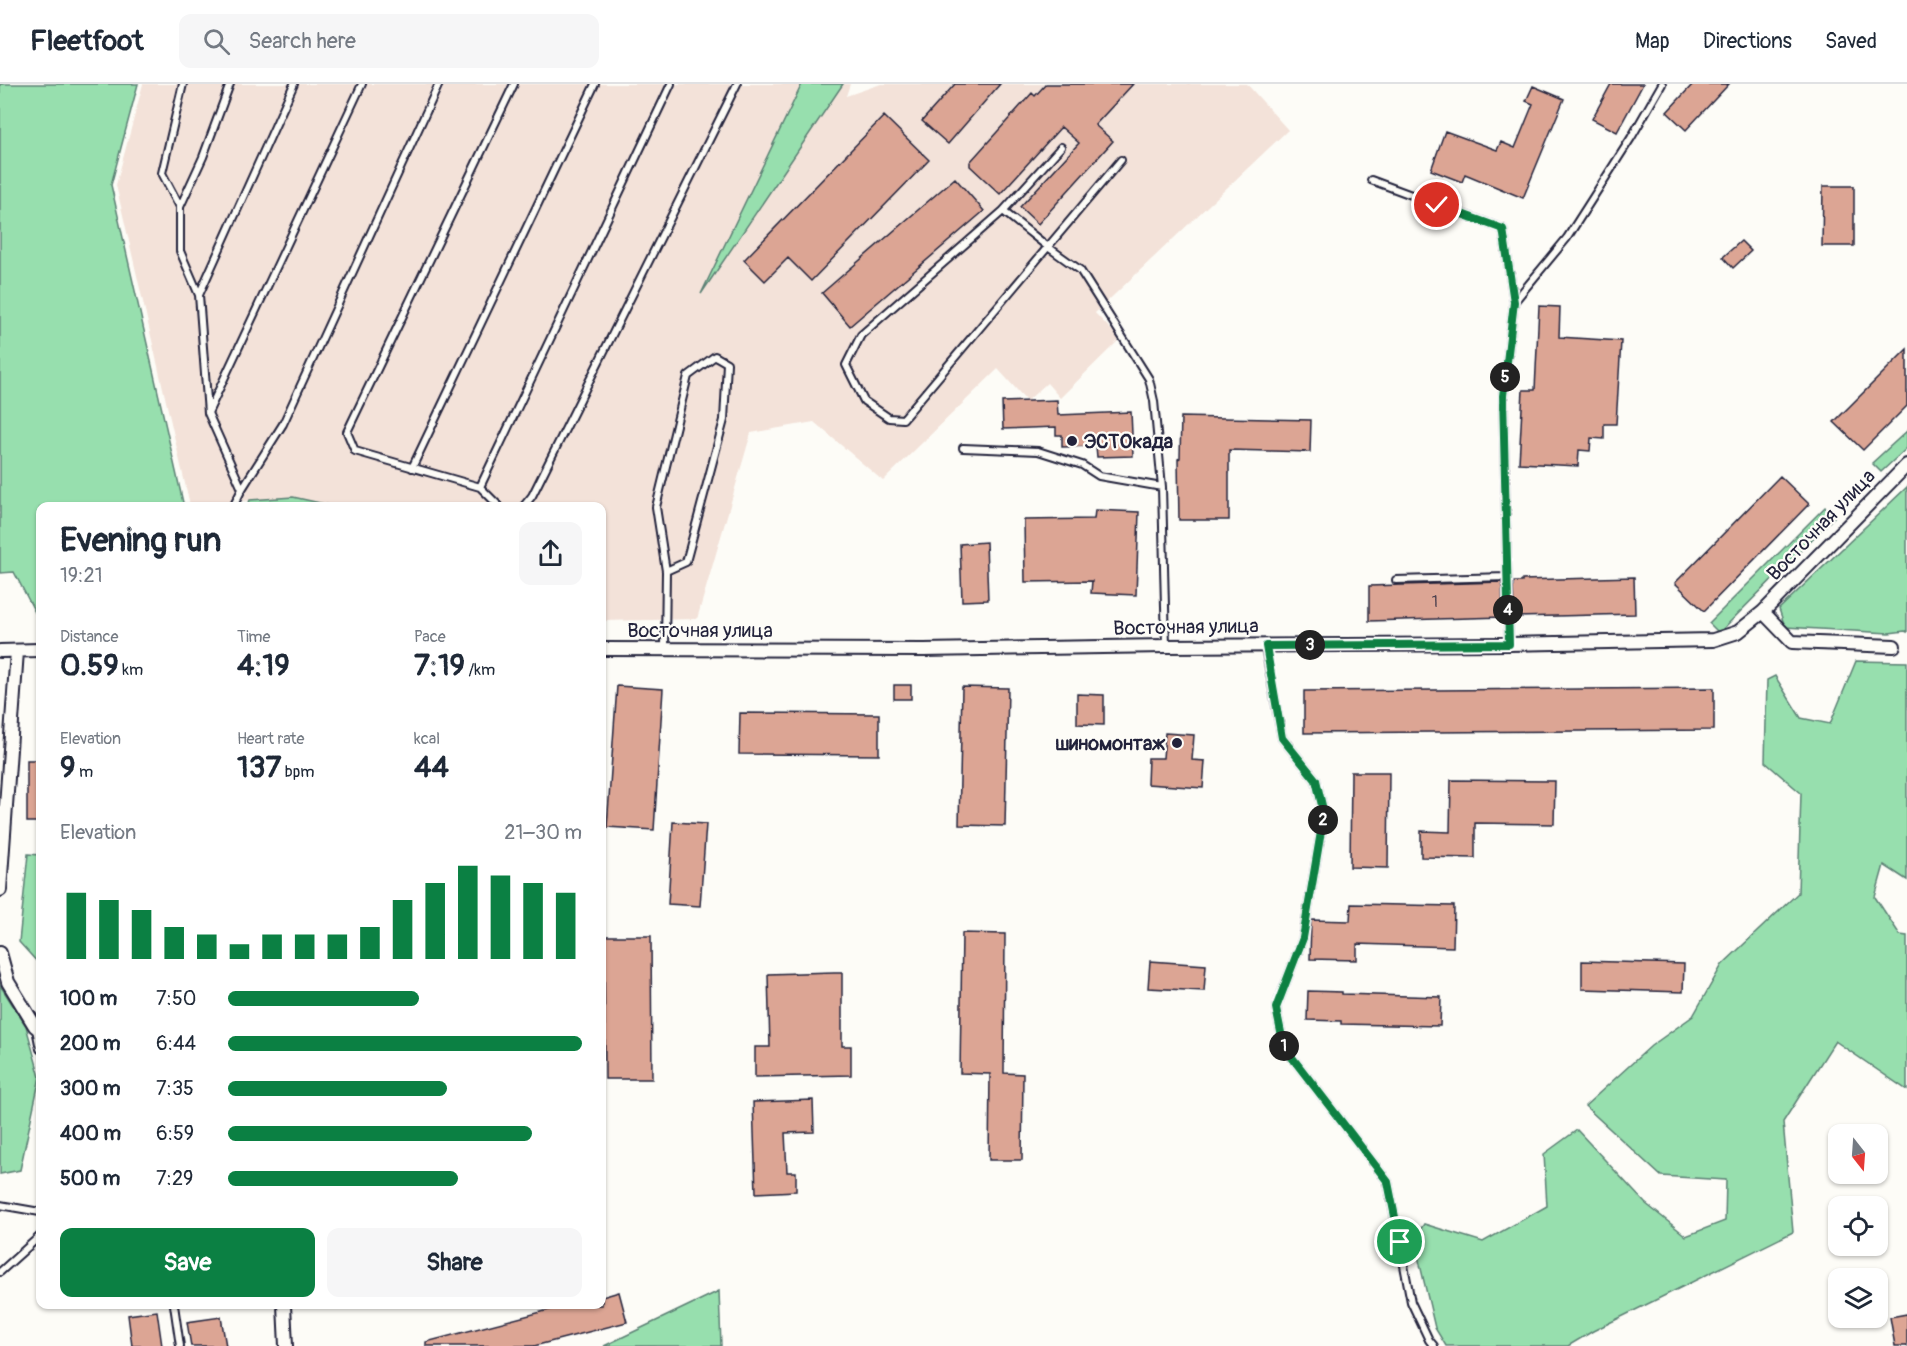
<!DOCTYPE html>
<meta charset="utf-8">
<style>
:root{--surface:#fff;--page:#f6f6f7;--text:#1f2937;--muted:#747a83;--line:#e0e1e3;--accent:#0b8043}
body{margin:0;font-family:Pangolin,sans-serif;background:var(--page);color:var(--text);height:100vh;display:flex;flex-direction:column;font-size:22px;white-space:nowrap}
*{box-sizing:border-box;margin:0}
p{font-size:20px;color:var(--muted)}
.icon{flex:none;width:33px;height:33px;fill:none;stroke:currentColor;stroke-width:2;stroke-linecap:round;stroke-linejoin:round}
.map{position:relative;flex:1;overflow:hidden}
.panel{position:absolute;left:36px;top:418px;width:570px;height:807px;display:flex;flex-direction:column;background:var(--surface);border-radius:12px;box-shadow:0 2px 4px #0004}
.panel>*{flex:none}
.needle{width:39px;rotate:163deg}
.buttons{position:absolute;left:1828px;top:1040px;display:grid;gap:12px}
.buttons a{display:grid;place-items:center;width:60px;height:60px;border-radius:12px;background:var(--surface);box-shadow:0 2px 4px #0004;font-size:30px}
.pin{position:absolute;display:grid;place-items:center;width:51px;height:51px;color:#fff;margin:-26px;border:3px solid #fff;border-radius:50%;box-shadow:0 2px 6px #0007}
.km{position:absolute;width:30px;height:30px;margin:-15px;border-radius:50%;background:#222;color:#fff;font-size:16px;line-height:30px;text-align:center}
.round{display:grid;place-items:center;flex:none;width:63px;height:63px;border-radius:12px;background:var(--page)}
.headline{display:flex;align-items:center;justify-content:space-between;height:102px;padding:0 24px}
h1{font-size:33px;font-weight:800;line-height:45px}
.stats{display:grid;grid-template-columns:repeat(3,1fr);gap:9px;height:102px;padding:6px 24px}
.stats div{display:grid;align-content:center}
.stats b{font-size:30px;font-weight:800}
.stats small{font-size:16px;font-weight:400}
.stats p{font-size:16px}
.chart{height:168px;padding:12px 24px}
.chart p{display:flex;justify-content:space-between}
.chart svg{width:100%;height:108px;margin-top:6px;stroke:var(--accent);stroke-width:6}
.button{display:flex;gap:12px;margin-top:auto;padding:12px 24px}
.button a{flex:1;height:69px;border-radius:12px;background:var(--accent);color:#fff;font-size:24px;font-weight:800;line-height:69px;text-align:center}
.button a+a{background:var(--page);color:var(--text)}
ul{padding:0 24px;list-style:none;font-size:20px}
li{display:grid;grid-template-columns:96px 72px 1fr;align-items:center;height:45px}
li i{height:15px;border-radius:8px;background:var(--accent)}
header{display:flex;align-items:center;gap:36px;box-sizing:border-box;height:84px;padding:0 30px;background:var(--surface);border-bottom:2px solid var(--line)}
header strong{font-size:28px}
nav{display:flex;gap:33px;margin-inline-start:auto;font-size:21px}
.search{width:420px;height:54px;background:var(--page);display:flex;align-items:center;gap:15px;box-sizing:border-box;padding:0 21px;border-radius:12px;color:var(--muted);font-size:22px}
.map>svg:first-child{display:block}
</style>
<header>
<strong>Fleetfoot</strong>
<div class="search"><svg class="icon" aria-label="search" viewBox="0 0 24 24"><circle cx="10" cy="10" r="6"/><path d="M15 15l6 6"/></svg>Search here</div>
<nav><a>Map</a><a>Directions</a><a>Saved</a></nav>
</header>
<div class="map">
<svg width="1907" height="1262" viewBox="0 0 1907 1262">
<rect width="100%" height="100%" fill="#fdfcf7"/>
<filter id="ink" filterUnits="userSpaceOnUse"><feTurbulence type="fractalNoise" baseFrequency=".0167" numOctaves="2"/><feDisplacementMap in="SourceGraphic" scale="12" xChannelSelector="R" yChannelSelector="G"/><feConvolveMatrix kernelMatrix="1 2 1 2 8 2 1 2 1" color-interpolation-filters="sRGB"/></filter>
<g filter="url(#ink)">
<!-- built -->
<path fill="#f3e2d9" d="M143,0H850L846,12L881,0H1247L1288,46L1095,229L1120,255L1060,314L1047,299L1027,317L998,285L883,397L814,338L751,349L697,535L602,537V423H338L293,413L190,421L116,101Z"/>
<!-- green -->
<path fill="#97dfae" stroke="#5c8074" stroke-width="1.5" d="M0,0H138L111,101L184,423H40V534H38L14,488L0,489Z
M802,0H843L701,210Z
M1907,347V364L1881,388L1872,379Z
M1907,403V548L1905,547L1889,549L1785,543L1779,525Z
M293,413L338,423H247L250,416Z
M1825,423L1834,433L1719,549L1709,539Z
M1856,577L1907,578V796L1884,781L1875,813L1900,851L1907,852V1006L1835,957L1783,1038L1793,1148L1593,1247L1568,1262H1446L1435,1244L1414,1155L1424,1140L1483,1158L1547,1122L1544,1070L1577,1046L1645,1119L1686,1152L1725,1137L1726,1096L1661,1092L1585,1022L1651,962L1693,932L1722,881L1798,809L1801,709L1765,678L1767,596L1775,592L1801,634L1830,640Z
M28,770L40,771V881L19,858Z
M0,901L26,942L40,993L20,1086L0,1090Z
M719,1207L721,1262H604Z"/>
<!-- building -->
<path fill="#dca594" stroke="#22223b" stroke-width="1.5" d="M955,0H1000L948,60L922,37Z
M1046,0H1133L1095,41L1113,57L1038,140L1020,123L1079,59L1061,43L1000,110L970,82V78L1032,9L1035,12Z
M1611,0H1643L1617,48L1592,35Z
M1693,0H1729L1686,46L1667,28Z
M1533,2L1564,15L1523,114L1465,90L1462,98L1431,86L1445,47L1497,66L1501,58L1515,64L1533,20L1526,17Z
M884,32L929,76L811,197L788,174L765,197L744,176Z
M955,94L984,127L850,242L822,209Z
M1823,102H1854V162H1822Z
M1741,157L1751,167L1733,184L1723,173Z
M1539,222L1560,223L1559,253L1621,257L1616,340H1604V355L1591,354L1590,367L1579,366L1578,382L1519,379L1523,306H1535Z
M1907,265V322L1863,366L1834,338Z
M1057,316L1058,331L1131,328L1133,372L1097,373L1096,362L1062,363V351H1056V343L1003,345L1002,318Z
M1181,333L1311,336L1310,368L1229,366V436H1179L1178,375L1180,374Z
M1780,392L1809,420L1704,527L1675,499Z
M1095,426L1139,428L1136,511L1091,509L1092,497L1025,498L1024,436L1094,435Z
M986,458L988,516L962,517L960,460Z
M1634,493L1635,530L1514,533L1513,498H1522V496Z
M1502,498L1503,533L1369,537V502Z
M894,601H911V615H894Z
M617,602L663,605L654,746L607,743Z
M962,603L1008,604L1005,742L959,741Z
M1714,604V646L1304,649V607Z
M1077,610L1104,611V641L1077,640Z
M740,629L879,630V671L739,670Z
M1165,649L1194,651L1192,676L1205,677L1203,704L1147,700L1148,674H1163Z
M27,676H40V738H27Z
M1351,688H1389L1388,784L1350,783Z
M1451,696L1555,697L1554,740L1475,739V774L1421,773V747L1450,748Z
M673,738L706,740L700,822L668,820Z
M1351,820L1454,822L1453,863L1357,860V876L1310,875L1311,836L1350,837Z
M962,849L1005,850L1004,989L1023,990L1022,1076H989L990,990L960,989Z
M604,852H651L652,995H605Z
M1150,877L1206,881L1204,907L1148,904Z
M1582,877L1684,880L1683,908L1582,905Z
M834,888H842V962H851V991L755,993V963H770L768,890Z
M1308,907L1342,908V910L1441,913L1440,942L1341,940V937L1307,936Z
M813,1016L814,1048L785,1049L787,1088H796V1107L756,1109L753,1018Z
M619,1208L627,1238L534,1262H426V1258L568,1221H602V1213Z
M157,1227L162,1262H132L128,1231Z
M1907,1230V1262H1895L1890,1233Z
M221,1233L226,1262H191L187,1238Z"/>
<g fill="none" stroke-linecap="round" stroke-linejoin="round">
<defs>
<path id="service" d="M183,0L162,89L180,123V167L199,211L208,329L242,405
M1121,76L903,335L889,334L864,317L846,281L861,251L1003,127L1048,163L1080,186L1149,295L1154,317L1162,403L1166,562
M1371,96L1503,145L1514,218L1503,312L1509,560
M180,123L203,73L230,0
M1003,127L1061,63
M199,211L294,0
M1514,218L1567,154L1631,54L1662,0
M208,329L362,0
M963,364L1038,367L1082,381L1099,392L1162,403
M412,384L595,0
M480,403L671,0
M233,423L242,405L283,340L439,0
M500,423L480,403L355,367L347,348L514,0
M523,423L532,412L737,0
M1396,496L1507,493
M1265,562L1282,654L1316,696L1324,730L1303,854L1276,924L1284,963L1388,1098L1411,1218L1429,1256L1434,1262
M665,564L666,487L656,423L688,292L715,272L727,279L724,336L686,478L666,487
M36,945L40,965
M0,1121L40,1128
M0,1188L40,1152
M174,1221L180,1262"/>
<path id="minor" d="M1763,528L1792,558L1894,562
M602,565L924,566L1166,562L1509,560L1713,556L1738,548L1763,528L1907,381
M0,567L40,566
M0,806L17,567
M0,869L8,898L35,942L40,946
M284,1221L286,1262"/>
</defs>
<!-- service casing -->
<use href="#service" stroke="#22223b" stroke-width="10"/>
<!-- minor casing -->
<use href="#minor" stroke="#22223b" stroke-width="16"/>
<!-- service -->
<use href="#service" stroke="#fdfcf7" stroke-width="6"/>
<!-- minor -->
<use href="#minor" stroke="#fdfcf7" stroke-width="12"/>
</g>
</g>
<g fill="none" stroke-linecap="round" stroke-linejoin="round" filter="url(#ink)">
<defs>
<path id="route" d="M1400,1158L1388,1098L1284,963L1276,924L1303,854L1324,730L1316,696L1282,654L1266,562L1509,560L1503,312L1514,218L1503,145L1437,121"/>
</defs>
<!-- route casing -->
<use href="#route" stroke="#fff" stroke-width="12"/>
<!-- route -->
<use href="#route" stroke="#0b8043" stroke-width="8"/>
</g>
<!-- markers -->
<g fill="#22223b" stroke="#fdfcf7" stroke-width="2">
<circle cx="1072" cy="357" r="6"/>
<circle cx="1177" cy="659" r="6"/>
</g>
<g text-anchor="middle" dominant-baseline="central" stroke-width="4.5" stroke-linejoin="round" paint-order="stroke">
<!-- number labels -->
<g font-size="16" fill="#504351">
<text x="1435" y="518">1</text>
</g>
<!-- poi labels -->
<g font-size="20" font-weight="bold" fill="#22223b" stroke="#fdfcf7" text-anchor="start">
<text x="1084" y="357">ЭСТОкада</text>
<text x="1165" y="659" text-anchor="end">шиномонтаж</text>
</g>
<!-- street labels -->
<g font-size="20" fill="#22223b" stroke="#fdfcf7">
<text transform="translate(1821 441) rotate(-46)">Восточная улица</text>
<text transform="translate(1186 543) rotate(-1)">Восточная улица</text>
<text x="700" y="546">Восточная улица</text>
</g>
</g>
</svg>
<div class="buttons">
<a><svg class="needle" viewBox="-14 -14 28 28"><path d="M0-13l5 13h-10z" fill="#e53935"/><path d="M0 13l5-13h-10z" fill="#747a83"/></svg></a>
<a><svg class="icon" aria-label="locate" viewBox="0 0 24 24"><circle cx="12" cy="12" r="6"/><path d="M12 2v4M12 18v4M2 12h4M18 12h4"/></svg></a>
<a><svg class="icon" aria-label="layers" viewBox="0 0 24 24"><path d="M12 4l9 5-9 5-9-5zM3 14l9 5 9-5"/></svg></a>
</div>
<div class="pin" style="left:1400px;top:1158px;background:#1e9e55"><svg class="icon" aria-label="arrive" viewBox="0 0 24 24"><path d="M6 21V4h12l-3 4 3 4H6"/></svg></div>
<div class="pin" style="left:1437px;top:121px;background:#d93025"><svg class="icon" aria-label="check" viewBox="0 0 24 24"><path d="M5 12l5 5 9-10"/></svg></div>
<b class="km" style="left:1284px;top:962px">1</b>
<b class="km" style="left:1323px;top:736px">2</b>
<b class="km" style="left:1310px;top:561px">3</b>
<b class="km" style="left:1508px;top:526px">4</b>
<b class="km" style="left:1505px;top:293px">5</b>
<section class="panel">
<div class="headline"><div><h1>Evening run</h1><p>19:21</p></div><a class="round"><svg class="icon" aria-label="share" viewBox="0 0 24 24"><path d="M12 15V3M7 8l5-5 5 5M5 13v7h14v-7"/></svg></a></div>
<div class="stats">
<div><p>Distance</p><b>0.59<small> km</small></b></div>
<div><p>Time</p><b>4:19</b></div>
<div><p>Pace</p><b>7:19<small> /km</small></b></div>
</div>
<div class="stats">
<div><p>Elevation</p><b>9<small> m</small></b></div>
<div><p>Heart rate</p><b>137<small> bpm</small></b></div>
<div><p>kcal</p><b>44</b></div>
</div>
<div class="chart"><p><span>Elevation</span>21–30 m</p>
<svg viewBox="0 0 160 44" preserveAspectRatio="none"><path d="M5 44V17M15 44V20M25 44V24M35 44V31M45 44V34M55 44V38M65 44V34M75 44V34M85 44V34M95 44V31M105 44V20M115 44V13M125 44V6M135 44V10M145 44V13M155 44V17"/></svg>
</div>
<ul>
<li><b>100 m</b>7:50<i style="width:54%"></i></li>
<li><b>200 m</b>6:44<i style="width:100%"></i></li>
<li><b>300 m</b>7:35<i style="width:62%"></i></li>
<li><b>400 m</b>6:59<i style="width:86%"></i></li>
<li><b>500 m</b>7:29<i style="width:65%"></i></li>
</ul>
<div class="button"><a>Save</a><a>Share</a></div>
</section>
</div>
